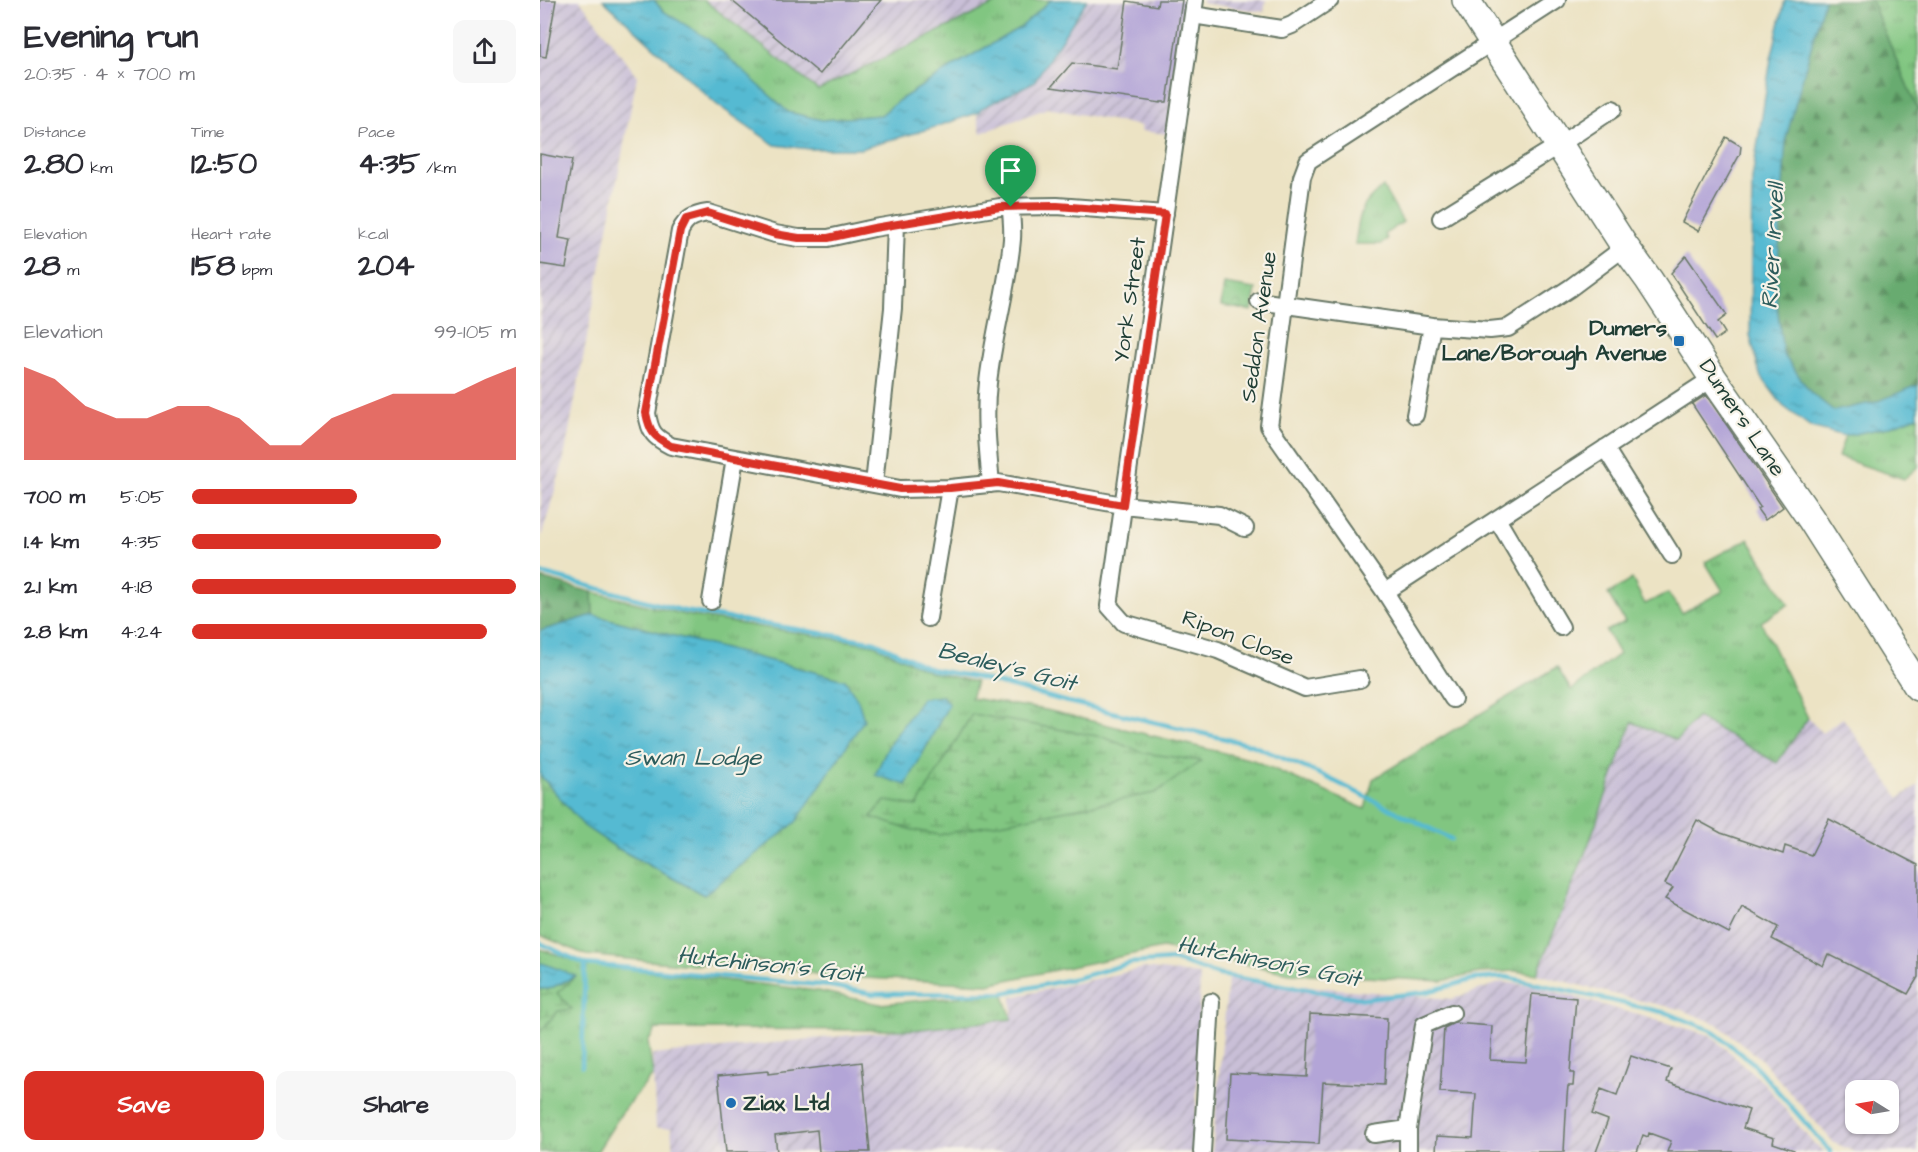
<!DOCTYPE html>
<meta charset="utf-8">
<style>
:root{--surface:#fff;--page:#f7f7f7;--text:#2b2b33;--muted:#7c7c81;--accent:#d93025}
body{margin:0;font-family:"Architects Daughter",sans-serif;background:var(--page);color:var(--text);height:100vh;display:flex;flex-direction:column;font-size:22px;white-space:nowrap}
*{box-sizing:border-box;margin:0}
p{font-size:20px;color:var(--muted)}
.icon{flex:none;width:33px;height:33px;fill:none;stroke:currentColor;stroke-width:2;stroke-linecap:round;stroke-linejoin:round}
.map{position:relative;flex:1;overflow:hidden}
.drawer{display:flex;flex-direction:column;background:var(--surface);width:540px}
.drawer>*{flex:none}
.needle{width:39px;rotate:281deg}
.fabs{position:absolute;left:1305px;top:1080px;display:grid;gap:12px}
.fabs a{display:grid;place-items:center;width:54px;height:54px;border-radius:12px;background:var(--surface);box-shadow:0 2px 4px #0004;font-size:30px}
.pin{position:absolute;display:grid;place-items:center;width:51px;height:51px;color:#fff;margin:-62px -26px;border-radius:50% 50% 50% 0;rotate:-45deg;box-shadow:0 0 6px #0007}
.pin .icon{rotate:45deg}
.round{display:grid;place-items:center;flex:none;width:63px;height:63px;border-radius:12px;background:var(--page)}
.headline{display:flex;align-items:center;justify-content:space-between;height:102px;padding:0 24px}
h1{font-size:33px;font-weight:700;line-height:45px}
.stats{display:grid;grid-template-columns:repeat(3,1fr);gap:9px;height:102px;padding:6px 24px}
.stats div{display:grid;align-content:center}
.stats b{font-size:30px;font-weight:700}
.stats small{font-size:16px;font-weight:400}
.stats p{font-size:16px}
.chart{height:168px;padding:12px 24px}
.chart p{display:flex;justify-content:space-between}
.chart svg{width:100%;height:108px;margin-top:6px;fill:var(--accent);opacity:.7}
.primary-button{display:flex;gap:12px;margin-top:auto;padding:12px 24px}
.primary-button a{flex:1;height:69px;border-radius:12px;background:var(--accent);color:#fff;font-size:24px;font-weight:700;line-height:69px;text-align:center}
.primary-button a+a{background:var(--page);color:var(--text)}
ul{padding:0 24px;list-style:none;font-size:20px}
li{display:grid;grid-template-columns:96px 72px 1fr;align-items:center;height:45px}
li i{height:15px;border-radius:8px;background:var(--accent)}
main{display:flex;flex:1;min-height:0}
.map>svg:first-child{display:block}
</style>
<main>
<section class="drawer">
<div class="headline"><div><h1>Evening run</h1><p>20:35 · 4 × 700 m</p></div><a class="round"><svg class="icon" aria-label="share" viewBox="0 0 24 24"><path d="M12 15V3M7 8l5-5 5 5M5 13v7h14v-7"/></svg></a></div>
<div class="stats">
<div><p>Distance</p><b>2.80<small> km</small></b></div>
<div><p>Time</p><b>12:50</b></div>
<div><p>Pace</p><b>4:35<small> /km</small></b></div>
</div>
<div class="stats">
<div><p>Elevation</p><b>28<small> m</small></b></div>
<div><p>Heart rate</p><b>158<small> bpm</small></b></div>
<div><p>kcal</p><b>204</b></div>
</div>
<div class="chart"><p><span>Elevation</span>99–105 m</p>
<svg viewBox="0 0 160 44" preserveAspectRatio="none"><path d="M0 44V6L10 11L20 22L30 27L40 27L50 22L60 22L70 27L80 38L90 38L100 27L110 22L120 17L130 17L140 17L150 11L160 6V44z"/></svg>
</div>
<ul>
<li><b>700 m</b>5:05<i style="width:51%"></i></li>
<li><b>1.4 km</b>4:35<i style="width:77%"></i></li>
<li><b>2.1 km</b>4:18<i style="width:100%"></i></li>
<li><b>2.8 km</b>4:24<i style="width:91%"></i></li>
</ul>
<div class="primary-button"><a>Save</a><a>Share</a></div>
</section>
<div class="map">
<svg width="1378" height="1152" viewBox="0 0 1378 1152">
<defs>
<pattern id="industrial-furrows" width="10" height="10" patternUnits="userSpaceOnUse" patternTransform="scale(1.5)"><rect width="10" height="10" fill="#c9bfd7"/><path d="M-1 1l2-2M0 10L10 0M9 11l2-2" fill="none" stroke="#a39caf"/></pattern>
<pattern id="grass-tufts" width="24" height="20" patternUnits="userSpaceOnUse" patternTransform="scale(1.5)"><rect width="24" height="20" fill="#81c681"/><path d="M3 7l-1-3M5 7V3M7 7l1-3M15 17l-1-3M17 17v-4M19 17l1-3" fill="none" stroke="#69a26a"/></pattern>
<pattern id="forest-firs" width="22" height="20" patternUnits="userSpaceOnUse" patternTransform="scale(1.5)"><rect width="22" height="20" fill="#68ab6f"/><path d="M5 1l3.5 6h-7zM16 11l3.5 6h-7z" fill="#558c5c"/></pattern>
<pattern id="wetland-marsh" width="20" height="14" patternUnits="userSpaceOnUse" patternTransform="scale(1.5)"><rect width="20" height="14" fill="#81c681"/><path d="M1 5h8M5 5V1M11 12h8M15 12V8" fill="none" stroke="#69a26a"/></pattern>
<pattern id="park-crowns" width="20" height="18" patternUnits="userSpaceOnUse" patternTransform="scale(1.5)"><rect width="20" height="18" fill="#81c681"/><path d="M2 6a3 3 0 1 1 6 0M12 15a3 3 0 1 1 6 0" fill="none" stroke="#69a26a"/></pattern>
<pattern id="water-ripples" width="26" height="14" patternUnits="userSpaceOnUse" patternTransform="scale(1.5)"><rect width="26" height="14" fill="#54bad2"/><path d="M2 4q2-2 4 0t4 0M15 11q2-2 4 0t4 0" fill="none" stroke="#4598ab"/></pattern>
</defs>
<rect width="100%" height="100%" fill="#f7f3e8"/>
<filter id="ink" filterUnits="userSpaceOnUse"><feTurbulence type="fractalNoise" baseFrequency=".0167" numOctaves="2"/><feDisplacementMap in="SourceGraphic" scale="12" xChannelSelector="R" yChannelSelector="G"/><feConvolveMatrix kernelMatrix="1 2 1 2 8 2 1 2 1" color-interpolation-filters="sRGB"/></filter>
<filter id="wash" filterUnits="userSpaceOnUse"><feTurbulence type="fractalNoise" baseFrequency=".008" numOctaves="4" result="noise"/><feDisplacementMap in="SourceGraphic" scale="24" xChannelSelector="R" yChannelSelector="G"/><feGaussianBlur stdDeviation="1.35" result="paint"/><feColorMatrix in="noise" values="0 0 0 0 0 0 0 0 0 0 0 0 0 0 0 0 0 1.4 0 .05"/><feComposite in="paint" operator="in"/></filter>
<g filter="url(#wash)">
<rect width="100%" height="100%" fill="#ece3c4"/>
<!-- industrial -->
<path fill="url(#industrial-furrows)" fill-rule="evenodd" d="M0,0H40L97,76L23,463L1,538Z
M164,0H463L278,90Z
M547,0H645L628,134L600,131L601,126L508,108L441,133L437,116L440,109L451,102L494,82Z
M662,0H726L724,12L662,3Z
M1156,717L1236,762L1268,718L1282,733L1303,718L1359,798L1378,785V1152H1315L1294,1143L1220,1058L1177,1024L1140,1009L1088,998L997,974L1049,843L1092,722L1137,740ZM1316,1090H1348V1124H1316Z
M604,968L660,975L655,1152H133L131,1128H116L112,1055L472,1019V997Z
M688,979L912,999L962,982L995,986L1170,1035L1224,1083L1272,1142L1285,1152H672Z"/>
<!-- grass -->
<path fill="url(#grass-tufts)" stroke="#50825a" stroke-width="1.5" d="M114,0H164L278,90L463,0H511L481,27L417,64L358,101L341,115L282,120L248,112L123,11Z
M1331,0H1378V111L1332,3Z
M843,187L863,222L845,234L847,239L841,244H815C820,215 818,206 843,187Z
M1378,416V467L1364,479L1298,457L1305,436L1348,427Z
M1208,539L1249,604L1221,622L1268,718L1237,763L1157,717L1137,740L1092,722L1049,843L997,974L975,971L939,973L902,981L750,973L622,948L448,984L284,976L213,960L152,965L46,955L0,935V775L44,826L77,848L164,895L305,680L53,615L52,592L146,615L334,645L391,672L436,682L431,698L506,710L713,760L825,809L833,779L1017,667L1031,690L1079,654L1066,631L1085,622L1068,594L1092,579L1105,604L1128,593L1142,613L1183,591L1165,562Z
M0,949L45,964L278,991L340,1004L463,993L472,1019L373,1030L116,1029L108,1042L113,1075L84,1109L57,1152H0Z"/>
<!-- forest -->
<path fill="url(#forest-firs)" stroke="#447452" stroke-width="1.5" d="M1284,0H1331L1378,111V385L1336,402L1294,411L1271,393L1243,354L1236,296L1246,138Z
M0,578L52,592L53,615L0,631Z"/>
<!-- wetland -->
<path fill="url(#wetland-marsh)" stroke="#50825a" stroke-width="1.5" d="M432,714L563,737L604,753L661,761L615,793L399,835L364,828L331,817L345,801L377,806Z
M36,976L17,993L32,1009L18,1011L0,1032V989H9Z"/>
<!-- park -->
<path fill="url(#park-crowns)" stroke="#50825a" stroke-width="1.5" d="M684,284L716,289L712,311L681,306Z"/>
<!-- water -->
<path fill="url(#water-ripples)" stroke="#3a7c83" stroke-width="1.5" d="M63,0H114L123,11L167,38L248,112L282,120L341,115L358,101L417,64L481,27L511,0H547L494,82L440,109V112L392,128L320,149H270L235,145L176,104Z
M1245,0H1284L1246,138L1236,296L1243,354L1271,393L1294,411L1336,402L1378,385V416L1348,427L1305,436L1271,427L1243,406L1220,375L1210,335L1212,179L1231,59Z
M53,615L305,680L318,700L324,720L256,822L164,895L77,848L44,826L0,775V631Z
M402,696L409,704L366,785L335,775L349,745L382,698Z
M0,963L5,964L36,976L9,989H0Z"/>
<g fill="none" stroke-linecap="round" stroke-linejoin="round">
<!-- stream -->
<path stroke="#54bad2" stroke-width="4.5" d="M0,573L144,611L335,642L391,669L435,677L528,702L712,745L782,775L911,839
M0,943L45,964L291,986L333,994L463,993L537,978L590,963L633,960L680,975L826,999L886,992L934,979L966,977L1127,1013L1171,1030L1212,1062L1291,1152
M42,1066L45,964"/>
</g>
<g id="blocks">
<!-- building -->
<path fill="#b3a5d7" d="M0,0H16L6,57L0,56Z
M191,0H341L280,74Z
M618,0H642L627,102H621V103L511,87L532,63L577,69L587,1L617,6Z
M1186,137L1201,146L1200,154L1158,231L1142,222Z
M0,154L32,160L19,238L31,240L26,268L0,264Z
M1146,256L1187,315L1178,322L1185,333L1175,340L1131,273Z
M1166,395L1243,507L1225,520L1217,509L1220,507L1152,404Z
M1289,819L1378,865V977L1368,994L1288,954L1283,966L1232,939L1238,927L1202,907L1189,933L1125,899L1133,888L1125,884L1157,820L1181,833L1243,854L1245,846L1271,855Z
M992,994L1036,998L1030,1073H1034L1033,1086H1028L1027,1096L1024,1152H896L897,1136L933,1138L936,1094L900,1092L904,1028L914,1023L952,1026L950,1060L986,1062Z
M770,1014L847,1018L844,1085L783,1082L779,1144L686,1139L690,1073L767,1077Z
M1091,1056L1131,1069L1127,1082L1209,1110L1203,1128L1234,1138L1233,1143L1254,1150V1152H1127L1131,1141L1109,1133L1108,1137L1103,1135L1097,1152H1056L1068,1120L1052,1114L1061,1089L1077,1095Z
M322,1062L330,1152H279L277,1130L235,1135L237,1152H186L178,1076L228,1071V1074Z"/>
</g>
</g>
<g filter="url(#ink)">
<use href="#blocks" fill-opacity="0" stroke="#677766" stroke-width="1.5"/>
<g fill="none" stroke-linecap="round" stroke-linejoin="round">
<defs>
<path id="street" d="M655,0L569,606L584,623L678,650L765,688L820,679
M653,15L742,29L752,25L790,0
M625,214L517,206L460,207L334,228L288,238H259L235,234L168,213C154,215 147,218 140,231L107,413C110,433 114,437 131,446L360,489L410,488L458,483L583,505L679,515L705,528
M901,218L1019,145L1073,109
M719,301L892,326L950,330L968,328L1030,288L1085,247
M875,415L892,326
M1065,448L1132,555
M334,484L353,308L356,224
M451,484C448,451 444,416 448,383C453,335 468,287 472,239C473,228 471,217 471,207
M957,519L1021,627
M845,592L1173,378
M171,601L195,458
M388,618L410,488
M913,699L845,592L729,426L762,177L768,161L1017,0
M834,1134L868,1129
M662,1152L671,1002
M868,1152V1129L884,1025L912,1013"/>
<path id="primary" d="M926,0L1085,247L1109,280L1173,378L1271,519L1378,687"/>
</defs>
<!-- street casing -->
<use href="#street" stroke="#677766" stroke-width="20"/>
<!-- primary casing -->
<use href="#primary" stroke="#677766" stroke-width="30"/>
<!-- street -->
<use href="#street" stroke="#fff" stroke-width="16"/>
<!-- primary -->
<use href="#primary" stroke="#fff" stroke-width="27"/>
</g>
</g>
<g fill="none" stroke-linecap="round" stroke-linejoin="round" filter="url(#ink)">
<defs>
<path id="route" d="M517,206L625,214L583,505L458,483L410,488L360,489L131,446C114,437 110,433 106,413L140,231L146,219L168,213L235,234L259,238H288L334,228L460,207Z"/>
</defs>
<!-- route casing -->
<use href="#route" stroke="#fff" stroke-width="12"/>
<!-- route -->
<use href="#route" stroke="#d93025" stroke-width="8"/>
</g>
<!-- markers -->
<g fill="#1f6fb2" stroke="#f7f3e8" stroke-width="2">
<rect x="1133" y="335" width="12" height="12" rx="3"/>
<circle cx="191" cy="1103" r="6"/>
</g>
<g text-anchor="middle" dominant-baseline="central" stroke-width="4.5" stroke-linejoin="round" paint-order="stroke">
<!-- street labels -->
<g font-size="22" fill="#1f3d34" stroke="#f7f3e8">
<text transform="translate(590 300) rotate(-82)">York Street</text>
<text transform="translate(719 327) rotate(-82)">Seddon Avenue</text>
<text transform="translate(1202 418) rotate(56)">Dumers Lane</text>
<text transform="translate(698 638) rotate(21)">Ripon Close</text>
</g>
<!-- poi labels -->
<g font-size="22" font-weight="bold" fill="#1f3d34" stroke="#f7f3e8" text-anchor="end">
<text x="1127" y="328">Dumers<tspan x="1127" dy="25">Lane/Borough Avenue</tspan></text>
<text x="203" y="1103" text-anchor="start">Ziax Ltd</text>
</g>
<!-- water labels -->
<g font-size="24" font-style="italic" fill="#2c5c5c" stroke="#f7f3e8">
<text transform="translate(1233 246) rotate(-87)">River Irwell</text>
<text transform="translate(467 667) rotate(14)">Bealey's Goit</text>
<text x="153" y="758">Swan Lodge</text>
<text transform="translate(729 962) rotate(11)">Hutchinson's Goit</text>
<text transform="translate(230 965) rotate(6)">Hutchinson's Goit</text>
</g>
</g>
</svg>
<div class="fabs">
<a><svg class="needle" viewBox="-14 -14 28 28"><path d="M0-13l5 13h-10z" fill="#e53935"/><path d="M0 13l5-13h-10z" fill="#7c7c81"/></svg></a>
</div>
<div class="pin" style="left:471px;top:207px;background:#1e9e55"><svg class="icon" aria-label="arrive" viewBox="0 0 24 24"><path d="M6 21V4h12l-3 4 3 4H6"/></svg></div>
</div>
</main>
